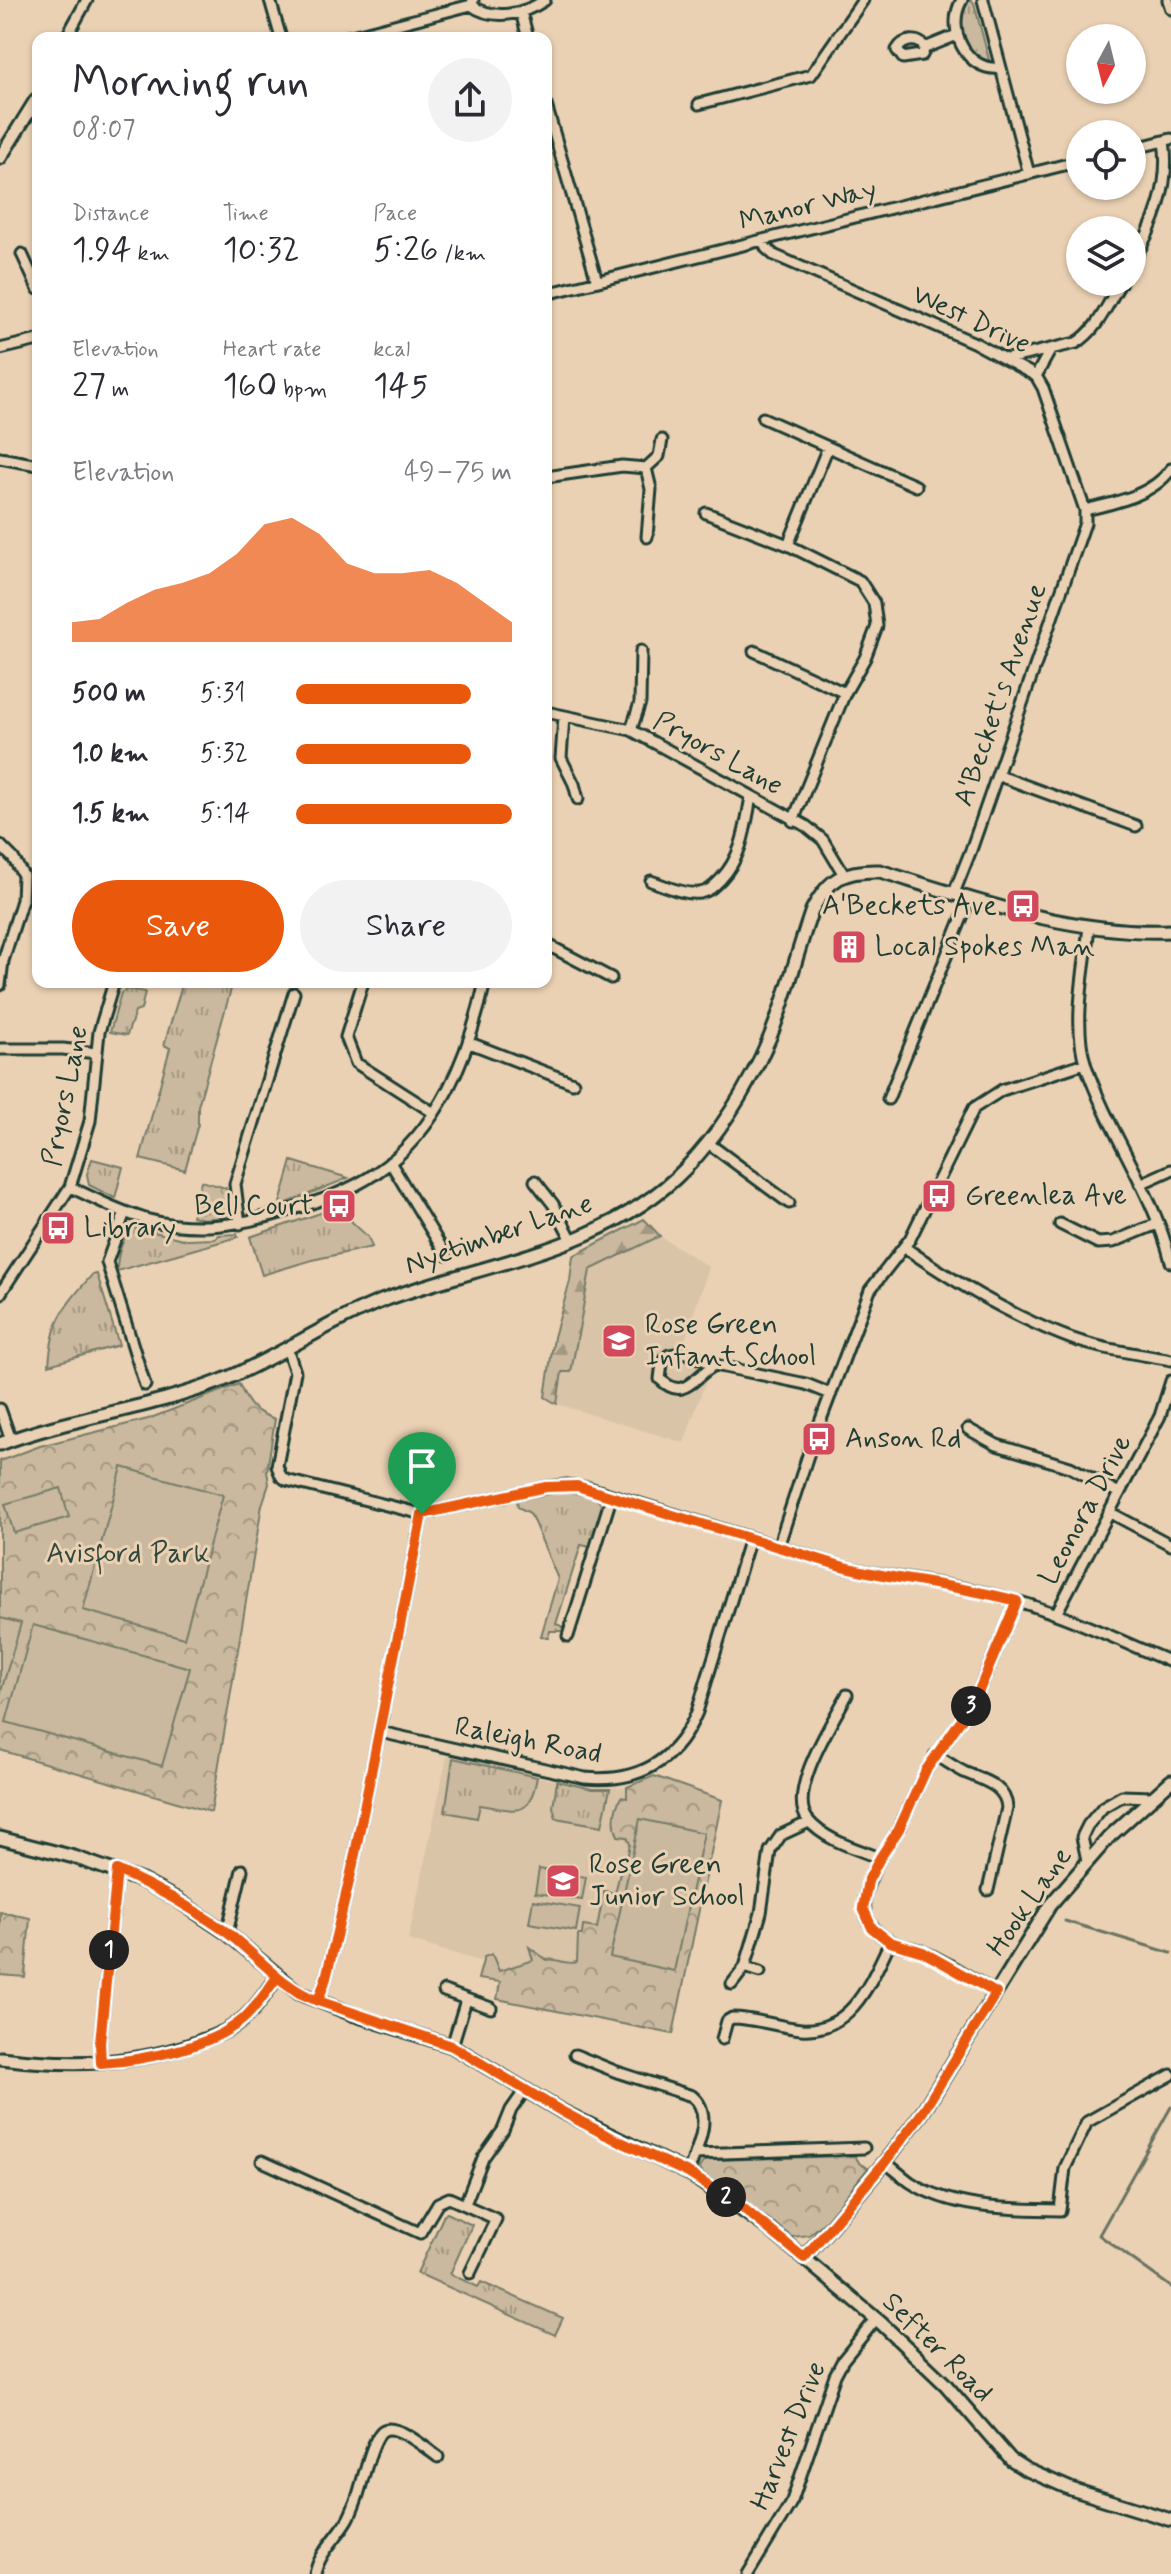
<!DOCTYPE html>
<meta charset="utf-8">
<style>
:root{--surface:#fff;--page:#f2f2f3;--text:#2b2b33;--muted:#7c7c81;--accent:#ea580c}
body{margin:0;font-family:Mynerve,sans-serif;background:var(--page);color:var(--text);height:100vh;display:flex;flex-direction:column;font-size:30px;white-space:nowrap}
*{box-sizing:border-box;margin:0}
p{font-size:26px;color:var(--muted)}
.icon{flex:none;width:44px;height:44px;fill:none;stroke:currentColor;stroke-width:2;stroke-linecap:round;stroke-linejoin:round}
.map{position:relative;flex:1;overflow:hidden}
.drawer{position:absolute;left:32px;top:32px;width:520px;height:956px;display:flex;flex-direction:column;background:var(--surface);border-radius:16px;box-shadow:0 2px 6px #0004}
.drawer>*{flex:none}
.needle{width:52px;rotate:187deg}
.buttons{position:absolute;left:1066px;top:24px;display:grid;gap:16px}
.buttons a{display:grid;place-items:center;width:80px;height:80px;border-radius:50%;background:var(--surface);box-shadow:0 2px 6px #0004;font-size:40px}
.pin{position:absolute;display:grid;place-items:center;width:68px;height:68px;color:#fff;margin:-82px -34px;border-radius:50% 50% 50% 0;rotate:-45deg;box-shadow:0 0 8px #0007}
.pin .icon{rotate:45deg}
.km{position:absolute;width:40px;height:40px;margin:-20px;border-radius:50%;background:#222;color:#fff;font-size:22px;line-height:40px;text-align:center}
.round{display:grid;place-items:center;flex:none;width:84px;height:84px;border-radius:42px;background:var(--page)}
.headline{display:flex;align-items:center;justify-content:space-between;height:136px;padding:0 40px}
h1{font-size:44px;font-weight:600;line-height:60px}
.figures{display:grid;grid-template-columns:repeat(3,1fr);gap:12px;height:136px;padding:8px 40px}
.figures div{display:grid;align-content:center}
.figures b{font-size:34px;font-weight:600}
.figures small{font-size:22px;font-weight:400}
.figures p{font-size:22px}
.chart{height:224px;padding:16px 40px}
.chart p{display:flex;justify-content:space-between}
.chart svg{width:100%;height:144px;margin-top:8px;fill:var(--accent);opacity:.7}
.action{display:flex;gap:16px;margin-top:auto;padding:16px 40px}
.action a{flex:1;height:92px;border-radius:48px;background:var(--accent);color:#fff;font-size:32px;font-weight:600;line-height:92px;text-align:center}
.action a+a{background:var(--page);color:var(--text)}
ul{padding:0 40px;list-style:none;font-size:26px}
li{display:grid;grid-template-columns:128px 96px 1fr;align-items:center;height:60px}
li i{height:20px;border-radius:10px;background:var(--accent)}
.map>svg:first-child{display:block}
</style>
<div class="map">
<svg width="1171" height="2574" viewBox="0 0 1171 2574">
<defs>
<pattern id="grass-tufts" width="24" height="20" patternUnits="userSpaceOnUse" patternTransform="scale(2)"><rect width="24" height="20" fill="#cab99e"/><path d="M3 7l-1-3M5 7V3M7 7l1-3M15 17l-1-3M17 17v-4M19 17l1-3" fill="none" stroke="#a39882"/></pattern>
<pattern id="forest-firs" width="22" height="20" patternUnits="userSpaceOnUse" patternTransform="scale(2)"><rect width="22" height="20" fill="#cab99e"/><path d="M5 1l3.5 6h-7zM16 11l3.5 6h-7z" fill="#a39882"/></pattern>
<pattern id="park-crowns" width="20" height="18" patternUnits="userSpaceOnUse" patternTransform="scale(2)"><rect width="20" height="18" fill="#cab99e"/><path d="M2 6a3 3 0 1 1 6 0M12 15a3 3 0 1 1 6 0" fill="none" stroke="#a39882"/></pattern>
</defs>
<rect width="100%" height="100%" fill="#ebd1b3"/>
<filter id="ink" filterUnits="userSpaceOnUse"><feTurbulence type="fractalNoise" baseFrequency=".0125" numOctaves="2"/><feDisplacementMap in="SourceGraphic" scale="16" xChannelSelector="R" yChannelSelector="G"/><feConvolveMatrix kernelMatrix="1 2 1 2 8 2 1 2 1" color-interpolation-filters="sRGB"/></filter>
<g filter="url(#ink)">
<!-- built -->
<path fill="#dac4a8" d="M660,1236L709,1267L684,1343L715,1355L684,1443L557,1404L545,1397L554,1337L570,1281Z
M447,1756L592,1789L627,1787L654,1776L722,1800L673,2034L497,1999L500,1982L478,1979L483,1962L408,1940Z"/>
<!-- grass -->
<path fill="url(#grass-tufts)" stroke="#747b69" stroke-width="2" d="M970,0L974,3L989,60L987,64C965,54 948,20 970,0Z
M183,982H233L198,1106V1124L185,1170L140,1159L170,1048L164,1045Z
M128,989L145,992L141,1010L135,1012L127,1035L110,1032L121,993Z
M92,1159L123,1167L115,1198L89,1185L87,1174Z
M292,1161L348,1178L285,1204L280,1203Z
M201,1181L226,1188L231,1210L226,1217L203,1219L192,1216Z
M347,1204L352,1222L368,1237L372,1247L312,1260L262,1275L250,1237Z
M133,1227L187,1240L215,1239L219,1235L237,1234L238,1237L117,1271C117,1256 122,1237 133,1227Z
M97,1274L119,1345L49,1365C52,1320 63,1308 92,1275Z
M560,1492C613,1497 606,1502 591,1547L581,1545L556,1624L564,1627L563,1631H550L548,1638L541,1636L558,1579L530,1513L518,1507L517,1500Z
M453,1758L537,1777C529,1820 517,1810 480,1805L477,1818L445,1812Z
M557,1781L592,1789H610L602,1826L556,1818L553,1807Z
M447,2213L472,2225L450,2274L478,2287L481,2282L563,2318L555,2335L417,2273L444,2215Z"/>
<!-- forest -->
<path fill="url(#forest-firs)" stroke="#747b69" stroke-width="2" d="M644,1219L660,1236L590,1270L571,1372H562L557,1404L545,1397L554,1337L570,1281L573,1256Z"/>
<!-- park -->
<path fill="url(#park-crowns)" stroke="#747b69" stroke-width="2" d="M239,1384C249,1406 252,1411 275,1419L267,1471L269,1484L262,1505L211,1812L0,1750V1461L40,1446L148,1419Z
M654,1776L722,1800L673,2034L497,1999L500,1982L478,1979L484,1957L492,1954L499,1971L533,1960L529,1947L547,1960C558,1957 565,1966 577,1962L578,1935H582L583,1926L597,1928L604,1891L615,1893L621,1869H625L630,1844L627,1837L618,1836C612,1823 614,1810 621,1797L627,1798V1787Z
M0,1912L30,1918L25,1977L0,1975Z
M855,2156L860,2164L868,2168L825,2222L809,2235L792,2237L704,2176L699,2168L703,2162L710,2160Z"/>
<!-- garden -->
<path fill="#cab99e" stroke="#747b69" stroke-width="2" d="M122,1467L223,1495L184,1638L83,1610Z
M61,1488L69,1517L14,1533L5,1504Z
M0,1618L21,1623L0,1695Z
M33,1625L190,1668L162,1766L6,1722Z
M640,1819L704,1833L674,1971L610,1957Z
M539,1869L586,1877L582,1900L535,1893Z
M533,1900L580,1908L576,1931L529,1923Z"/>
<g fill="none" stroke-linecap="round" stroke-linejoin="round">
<!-- stream -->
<path stroke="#697362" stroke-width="3" d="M1065,1921L1171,1953
M1171,2107L1099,2235L1171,2287"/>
<defs>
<path id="minor" d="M270,0L281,38
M962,0C945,28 966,72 1000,68
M983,0L1029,174
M1168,0L1171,9
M473,1L471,5C493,21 523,15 545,0
M521,12L528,38
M66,38L87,0
M344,38L471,5
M925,48C919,37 903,39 897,50L903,58L922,55L925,48L957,35
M699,104L811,75L863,0
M546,105L597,281
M1132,149L1171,139
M763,240L766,248L774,255L975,343L1036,376L1043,388L1085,510V523L971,850L954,893
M22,254L38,289
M1132,263C1154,226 1171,185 1164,141
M546,294L1080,161
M0,349L38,340
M1007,359L1076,343C1098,330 1108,303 1121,282
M1036,376L1051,349
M763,418L916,486
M0,458L38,465
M646,468L659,456L662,440
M546,477L622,466L646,468L651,489L647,537
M1085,510C1115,503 1153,495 1171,469
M706,513L788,545L860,581L874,603L877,626L865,658L845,693L793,821
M788,545L828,447
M754,651L845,693
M546,712L631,730L806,826L823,840L844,875
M564,717L561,758L574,784L578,799
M631,730L640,703L641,651
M997,775L1136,826
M0,845L13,858L23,875L22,900L3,961L0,985
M651,881C666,886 684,895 700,893C710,891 714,886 721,879C743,855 745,828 751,797
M1089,926C1085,969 1072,1024 1086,1066C1109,1133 1154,1193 1171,1262
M546,944L611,978
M363,982L346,1037L356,1063L434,1113
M470,1043L573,1083
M0,1049H63L96,1053
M888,1099L970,898
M708,1143L789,1203
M390,1162L446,1255
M535,1181L553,1204L572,1240
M1140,1184L1171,1170
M70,1187C96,1199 122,1213 149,1220C197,1232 241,1225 287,1211C317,1202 350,1191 376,1173C440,1130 469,1054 485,982
M125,1212L107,1262L145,1385
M240,1224L235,1184L294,993
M1060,1224L1098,1243L1113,1242L1157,1224
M904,1247C953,1281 1006,1313 1062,1335C1096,1349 1135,1353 1171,1360
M0,1294L70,1187L90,1121L99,1032L114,982
M287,1348L295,1372L277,1466L281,1476L286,1480L422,1514L546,1487L567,1485L589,1488L841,1566C889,1578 938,1582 986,1593C1050,1607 1111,1637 1171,1662
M715,1365C694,1375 685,1403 660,1379L662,1363L669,1355L685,1352L715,1365L806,1384L831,1394
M0,1409L11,1440
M968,1429L997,1445L1070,1467L1119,1493
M1109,1512L1171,1545
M778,1547L811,1446L870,1290L910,1239L974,1108L1002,1090L1085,1063
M1056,1614L1160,1416L1171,1381
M568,1636L612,1495
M847,1695C833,1721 786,1793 808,1820C824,1840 857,1849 880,1858L899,1829L926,1770L975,1700L1017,1601
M380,1732L585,1778C638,1783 676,1762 697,1712L750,1538
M935,1755C945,1760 954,1767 964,1772C982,1780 1006,1785 1007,1808L988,1890
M880,1858C864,1889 852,1918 888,1940C899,1947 913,1947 924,1952C949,1963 972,1979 996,1993
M1087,1860L1082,1837L1088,1825L1103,1807L1122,1796L1153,1797
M227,1933L242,1870
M745,1967L760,1972
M732,1984L745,1967L761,1913L770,1851L781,1835L809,1822
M444,1991L491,2008
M318,2001L326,1978L352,1869L422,1514
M722,2039L727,2021L732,2018C755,2018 778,2027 801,2029C852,2033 872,1979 890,1942
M452,2046L466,2000
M575,2055L617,2072L692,2096C715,2114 696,2150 688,2173
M101,2063L100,2043L117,1870
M695,2154L864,2148
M262,2161L420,2233L438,2203L449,2198L496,2219L470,2273
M885,2162C894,2169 902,2176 910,2182C953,2210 1011,2209 1060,2210L1065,2168L1087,2122L1171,2075
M465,2204L483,2158L503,2130L511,2110L525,2090
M315,2574C319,2553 336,2539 347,2521C351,2515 354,2506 357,2498C362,2485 372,2435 384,2430C398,2424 427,2449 438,2457
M748,2574L792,2501L835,2375L843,2360L876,2319"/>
<path id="tertiary" d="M0,158L36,100
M0,1444C72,1417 149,1409 221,1381C277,1358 327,1322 384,1300C486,1262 606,1250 685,1169C721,1132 750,1084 770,1037C787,996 797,952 812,910C829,878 844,870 880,871C974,900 1072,935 1171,931
M0,1838L74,1857L142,1881L176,1899L227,1933L299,1993L355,2015L452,2046L561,2111L688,2173L768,2228L881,2323L945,2384L1011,2460L1025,2469L1071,2489L1171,2520
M0,2058C68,2066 134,2066 199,2042C214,2036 230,2031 242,2020C257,2008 266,1992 277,1977
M804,2258L885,2162L922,2113L1050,1905L1110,1836L1171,1781"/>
</defs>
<!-- minor casing -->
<use href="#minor" stroke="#1f3d34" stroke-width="15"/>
<!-- tertiary casing -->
<use href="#tertiary" stroke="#1f3d34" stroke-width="17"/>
<!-- minor -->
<use href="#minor" stroke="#ebd1b3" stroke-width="9"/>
<!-- tertiary -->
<use href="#tertiary" stroke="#ebd1b3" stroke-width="11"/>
</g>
</g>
<g fill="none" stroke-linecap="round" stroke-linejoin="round" filter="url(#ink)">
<defs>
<path id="route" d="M422,1514L352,1869L326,1978L318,2001C280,1986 257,1955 225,1931C191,1907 155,1887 117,1870L100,2043L101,2063C144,2060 209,2048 242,2020C256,2008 266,1992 277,1977L299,1993L318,2001L452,2046L561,2111L606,2135L688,2173L743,2208L804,2258L885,2162L922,2113L996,1993L923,1952L890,1942L872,1928L863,1908L868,1881L880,1858L899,1829L926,1770L975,1700L1017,1601C959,1585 899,1581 841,1566L577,1486L546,1487L422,1514"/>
</defs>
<!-- route casing -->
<use href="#route" stroke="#fff" stroke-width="16"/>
<!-- route -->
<use href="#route" stroke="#ea580c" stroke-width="10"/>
</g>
<!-- icons -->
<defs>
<symbol id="bus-square" viewBox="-11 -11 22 22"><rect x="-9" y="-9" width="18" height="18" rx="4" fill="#d1495b" stroke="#ebd1b3"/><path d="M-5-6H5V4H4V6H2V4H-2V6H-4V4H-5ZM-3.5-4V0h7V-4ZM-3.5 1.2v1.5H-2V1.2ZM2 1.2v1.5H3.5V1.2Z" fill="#fff"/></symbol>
<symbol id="building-square" viewBox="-11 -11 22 22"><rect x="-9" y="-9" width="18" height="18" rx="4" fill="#d1495b" stroke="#ebd1b3"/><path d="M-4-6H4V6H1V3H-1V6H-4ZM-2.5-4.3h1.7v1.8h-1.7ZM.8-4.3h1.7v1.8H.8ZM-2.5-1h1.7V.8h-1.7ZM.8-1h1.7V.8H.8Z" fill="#fff"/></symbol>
<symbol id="school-square" viewBox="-11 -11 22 22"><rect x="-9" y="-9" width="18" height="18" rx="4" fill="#d1495b" stroke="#ebd1b3"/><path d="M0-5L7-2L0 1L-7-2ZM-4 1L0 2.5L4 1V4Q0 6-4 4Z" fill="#fff"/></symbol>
</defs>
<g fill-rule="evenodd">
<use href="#bus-square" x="1003" y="886" width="40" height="40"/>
<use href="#building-square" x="829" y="927" width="40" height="40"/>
<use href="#bus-square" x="919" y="1176" width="40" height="40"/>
<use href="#bus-square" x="319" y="1186" width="40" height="40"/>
<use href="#bus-square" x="38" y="1208" width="40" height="40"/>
<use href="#school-square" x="599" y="1321" width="40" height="40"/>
<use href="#bus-square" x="799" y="1419" width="40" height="40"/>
<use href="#school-square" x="543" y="1861" width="40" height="40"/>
</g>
<g text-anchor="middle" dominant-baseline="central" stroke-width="6" stroke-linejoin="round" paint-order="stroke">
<!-- street labels -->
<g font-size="28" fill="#1f3d34" stroke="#ebd1b3">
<text transform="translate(808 206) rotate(-14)">Manor Way</text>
<text transform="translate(971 320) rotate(25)">West Drive</text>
<text transform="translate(1001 695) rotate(-71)">A'Becket's Avenue</text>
<text transform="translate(718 754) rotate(29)">Pryors Lane</text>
<text transform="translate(66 1096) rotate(-79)">Pryors Lane</text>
<text transform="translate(499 1235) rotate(-19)">Nyetimber Lane</text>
<text transform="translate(1086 1510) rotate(-62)">Leonora Drive</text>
<text transform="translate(528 1741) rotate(11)">Raleigh Road</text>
<text transform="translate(1030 1902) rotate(-55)">Hook Lane</text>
<text transform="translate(937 2348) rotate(45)">Sefter Road</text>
<text transform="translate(789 2436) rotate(-68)">Harvest Drive</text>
</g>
<!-- poi labels -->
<g font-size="28" fill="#1f3d34" stroke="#ebd1b3" text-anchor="start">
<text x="997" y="906" text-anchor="end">A'Beckets Ave</text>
<text x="875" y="947">Local Spokes Man</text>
<text x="965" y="1196">Greenlea Ave</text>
<text x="313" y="1206" text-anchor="end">Bell Court</text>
<text x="84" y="1228">Library</text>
<text x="645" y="1325">Rose Green<tspan x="645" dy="32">Infant School</tspan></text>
<text x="845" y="1439">Anson Rd</text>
<text x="589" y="1865">Rose Green<tspan x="589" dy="32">Junior School</tspan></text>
</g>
<!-- park labels -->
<g font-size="28" fill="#30493f" stroke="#ebd1b3">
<text x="128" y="1554">Avisford Park</text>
</g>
</g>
</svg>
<div class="buttons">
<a><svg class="needle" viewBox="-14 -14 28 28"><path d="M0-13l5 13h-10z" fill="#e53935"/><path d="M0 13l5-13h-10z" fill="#7c7c81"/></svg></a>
<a><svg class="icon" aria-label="locate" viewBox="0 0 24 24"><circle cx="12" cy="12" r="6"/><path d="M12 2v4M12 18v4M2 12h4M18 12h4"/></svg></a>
<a><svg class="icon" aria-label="layers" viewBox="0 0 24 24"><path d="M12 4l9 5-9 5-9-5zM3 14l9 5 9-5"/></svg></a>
</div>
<div class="pin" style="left:422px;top:1514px;background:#1e9e55"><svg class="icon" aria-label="arrive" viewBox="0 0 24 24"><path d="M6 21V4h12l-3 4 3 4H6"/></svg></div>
<b class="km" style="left:109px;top:1950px">1</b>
<b class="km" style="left:726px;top:2197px">2</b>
<b class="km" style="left:971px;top:1706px">3</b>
<section class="drawer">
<div class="headline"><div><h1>Morning run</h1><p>08:07</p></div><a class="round"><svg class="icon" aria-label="share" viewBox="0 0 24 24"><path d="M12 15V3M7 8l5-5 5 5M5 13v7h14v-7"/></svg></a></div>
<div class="figures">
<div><p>Distance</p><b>1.94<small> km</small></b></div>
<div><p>Time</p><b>10:32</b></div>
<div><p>Pace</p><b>5:26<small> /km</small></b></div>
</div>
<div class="figures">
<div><p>Elevation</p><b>27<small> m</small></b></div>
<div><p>Heart rate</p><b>160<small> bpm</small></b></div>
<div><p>kcal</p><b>145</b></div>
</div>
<div class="chart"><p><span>Elevation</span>49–75 m</p>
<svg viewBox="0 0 160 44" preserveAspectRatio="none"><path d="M0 44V38L10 37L20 32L30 28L40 26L50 23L60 17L70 8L80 6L90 11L100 20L110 23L120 23L130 22L140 26L150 32L160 38V44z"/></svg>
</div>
<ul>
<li><b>500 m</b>5:31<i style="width:81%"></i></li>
<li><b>1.0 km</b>5:32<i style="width:81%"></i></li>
<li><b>1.5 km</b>5:14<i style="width:100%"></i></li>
</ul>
<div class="action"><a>Save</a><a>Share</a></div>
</section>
</div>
